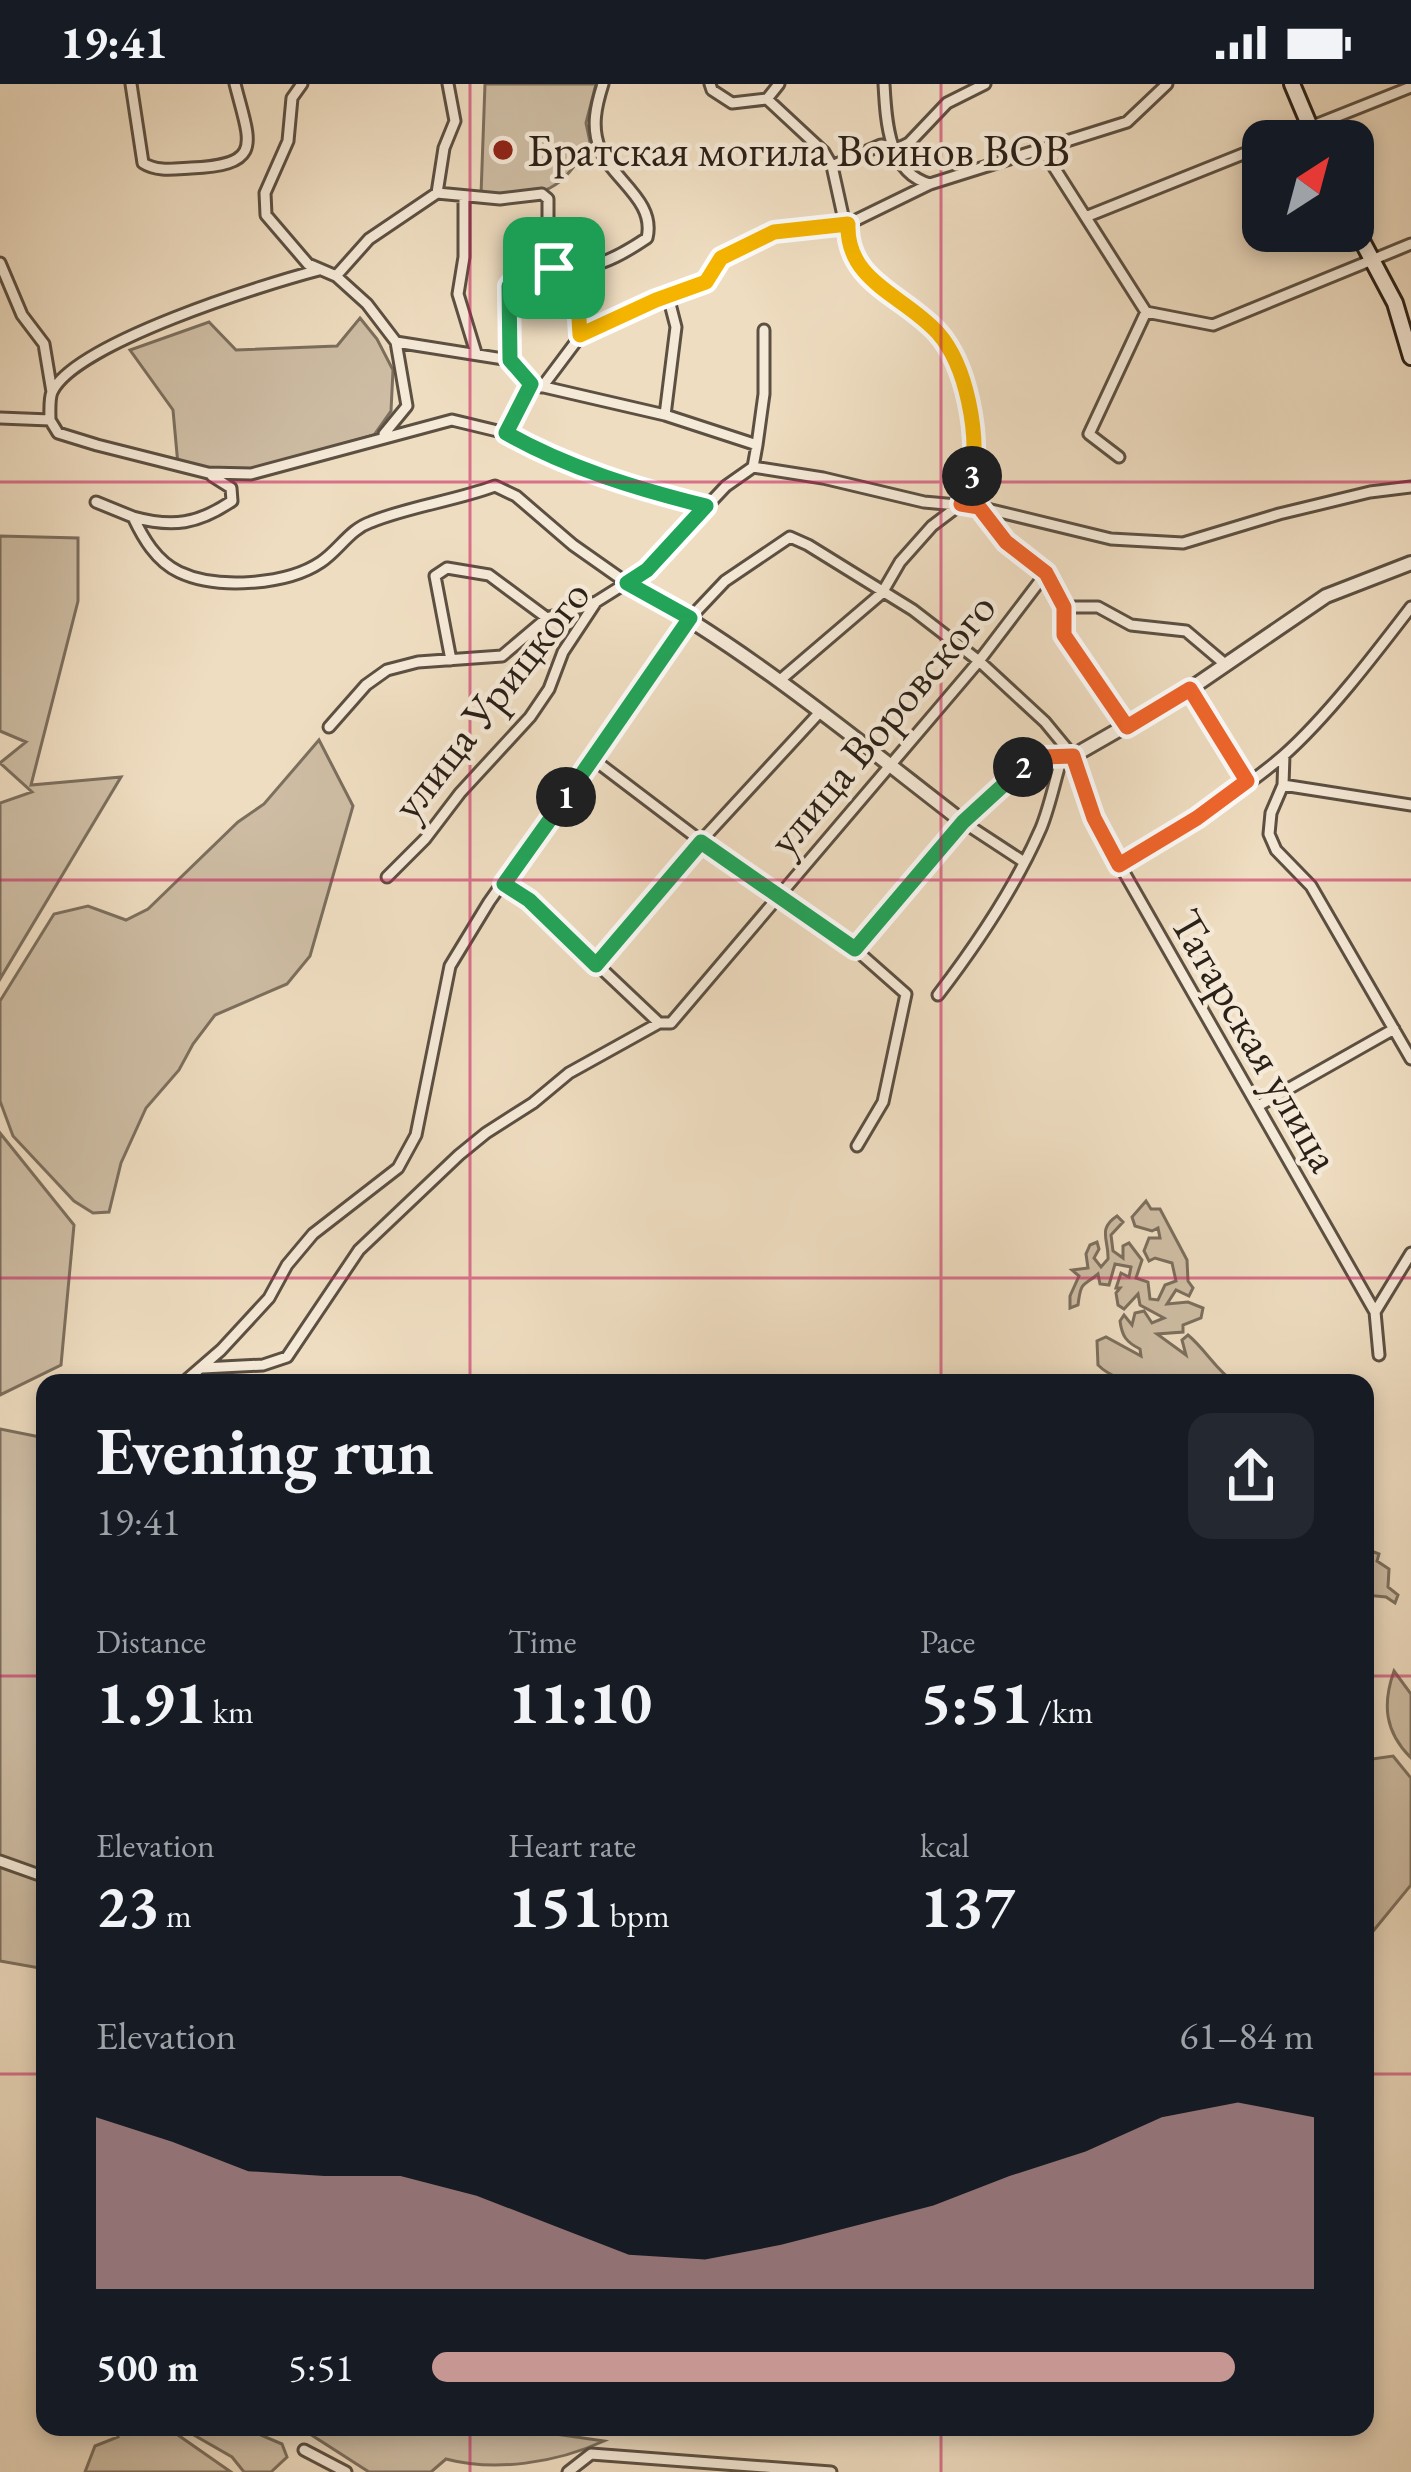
<!DOCTYPE html>
<meta charset="utf-8">
<style>
:root{--surface:#171b24;--page:#242831;--text:#f1f3f6;--muted:#9ea1a6;--accent:#c59692}
body{margin:0;font-family:"EB Garamond",serif;background:var(--page);color:var(--text);height:100vh;display:flex;flex-direction:column;font-size:45px;white-space:nowrap}
*{box-sizing:border-box;margin:0}
p{font-size:39px;color:var(--muted)}
.icon{flex:none;width:66px;height:66px;fill:none;stroke:currentColor;stroke-width:2;stroke-linecap:round;stroke-linejoin:round}
.map{position:relative;flex:1;overflow:hidden}
.details{position:absolute;left:36px;top:1290px;width:1338px;height:1062px;display:flex;flex-direction:column;background:var(--surface);border-radius:24px;box-shadow:0 6px 18px #0003}
.details>*{flex:none}
.needle{width:78px;rotate:36deg}
.buttons{position:absolute;left:1242px;top:36px;display:grid;gap:24px}
.buttons a{display:grid;place-items:center;width:132px;height:132px;border-radius:24px;background:var(--surface);box-shadow:0 6px 18px #0003;font-size:60px}
.pin{position:absolute;display:grid;place-items:center;width:102px;height:102px;color:#fff;margin:-51px;border-radius:24px;box-shadow:0 6px 18px #0006}
.km{position:absolute;width:60px;height:60px;margin:-30px;border-radius:50%;background:#222;color:#fff;font-size:33px;line-height:60px;text-align:center}
.round{display:grid;place-items:center;flex:none;width:126px;height:126px;border-radius:24px;background:var(--page)}
.overview{display:flex;align-items:center;justify-content:space-between;height:204px;padding:0 60px}
h1{font-size:66px;font-weight:700;line-height:90px}
.figures{display:grid;grid-template-columns:repeat(3,1fr);gap:18px;height:204px;padding:12px 60px}
.figures div{display:grid;align-content:center}
.figures b{font-size:60px;font-weight:700}
.figures small{font-size:33px;font-weight:400}
.figures p{font-size:33px}
.chart{height:336px;padding:24px 60px}
.chart p{display:flex;justify-content:space-between}
.chart svg{width:100%;height:216px;margin-top:12px;fill:var(--accent);opacity:.7}
ul{padding:0 60px;list-style:none;font-size:39px}
li{display:grid;grid-template-columns:192px 144px 1fr;align-items:center;height:90px}
li i{height:30px;border-radius:15px;background:var(--accent)}
.status{display:flex;justify-content:space-between;align-items:center;height:84px;padding:0 60px;background:var(--surface);direction:ltr}
.status svg{height:33px;fill:currentColor}
.map>svg:first-child{display:block}
</style>
<div class="status"><b>19:41</b><svg viewBox="0 0 49 12"><path d="M0 12V9h3v3zM5 12V6h3v6zM10 12V3h3v9zM15 12V0h3v12zM26 1h20v11H26zM47 4h2v5h-2z"/></svg></div>
<div class="map">
<svg width="1411" height="2388" viewBox="0 0 1411 2388">
<rect width="100%" height="100%" fill="#efddc1"/>
<filter id="stains"><feTurbulence type="fractalNoise" baseFrequency=".00167" numOctaves="4"/><feColorMatrix values="0 0 0 0 .2 0 0 0 0 .09 0 0 0 0 .02 0 0 0 .5 -.17"/></filter>
<radialGradient id="worn" r=".72"><stop offset=".6" stop-color="#630" stop-opacity="0"/><stop offset="1" stop-color="#630" stop-opacity=".3"/></radialGradient>
<!-- green -->
<path fill="#cebda4" stroke="#7c6f5e" stroke-width="3" d="M485,0H596L586,39L590,58C556,116 542,110 481,111Z
M360,234L377,255L393,286L391,327L374,351L246,387L178,381L173,326L130,266L209,238L236,266L337,262Z
M0,452L78,454V517L31,701L121,693L0,895V719L32,708L0,679L26,658L0,647Z
M319,656L353,722L310,872L287,900L215,931L193,960L179,986L146,1024L121,1079L109,1128L93,1129L74,1117L13,1052L0,1017V917L54,830L88,822L126,836L148,825L238,738L264,720Z
M0,1049L74,1141L61,1281L0,1311Z
M1146,1117L1151,1125H1160L1187,1176L1188,1197L1193,1204L1189,1212L1176,1206L1167,1220L1188,1218L1203,1224L1201,1234L1183,1241V1248L1157,1250L1186,1271L1182,1256L1188,1251C1206,1266 1216,1286 1235,1299C1195,1299 1128,1311 1098,1281L1097,1257L1106,1253L1141,1272L1140,1265C1126,1258 1122,1252 1120,1237L1124,1231L1132,1241L1135,1229L1144,1227L1152,1239L1164,1234L1140,1221L1138,1210L1124,1225L1118,1221L1116,1209L1120,1204H1116L1121,1189L1129,1193L1131,1183L1115,1180L1109,1201L1100,1200L1098,1190C1083,1203 1081,1196 1078,1221L1070,1224V1212L1079,1192L1072,1186L1088,1184L1086,1170L1090,1161L1097,1158L1099,1165L1094,1174L1101,1183L1108,1175C1109,1156 1097,1145 1117,1132L1123,1138L1111,1151L1113,1167L1123,1174V1162L1129,1159L1142,1176L1136,1194L1148,1198L1150,1215L1158,1216L1165,1201L1176,1197L1172,1179L1155,1174L1149,1177L1144,1167L1149,1154H1160L1158,1144L1152,1147L1135,1142L1132,1133Z
M0,1345L45,1354V1885L0,1877Z
M1365,1455L1366,1465L1379,1470L1377,1477L1389,1485L1388,1503L1398,1511L1395,1519L1386,1513L1365,1511Z
M1394,1587L1411,1610V1674C1385,1648 1382,1621 1394,1587Z
M1393,1672L1411,1694V1801L1365,1857V1676Z
M114,2343H176L178,2351L231,2388H85L95,2362L118,2353Z
M180,2343H242L282,2360L287,2373L271,2388H244L232,2373Z
M299,2343H506L604,2357C556,2379 495,2388 446,2375L431,2388H369Z"/>
<g fill="none" stroke-linecap="round" stroke-linejoin="round">
<defs>
<path id="minor" d="M131,0L143,79C157,88 174,85 191,84C265,81 250,59 235,0
M302,0L292,14L288,57L265,109L266,131L308,180L336,192L367,220L396,258L407,322L384,350
M710,0L712,6L732,19L767,15L824,68L832,82L881,61L899,64L909,59L947,19L985,0
M884,0C886,36 888,89 930,100
M767,15L779,0
M1275,57L1411,3
M1043,66L1146,228L1213,241L1411,160
M437,109L444,64L455,37L448,0
M464,114V173L458,210L476,269
M1088,132L1263,62
M0,179L22,231L44,260L52,308
M576,186L581,251
M336,192L369,155L437,109L500,115L542,110L548,115V143L526,183
M396,258L510,276L531,300L665,331L757,361L753,383
M510,276L509,202L526,183C583,186 598,187 647,154C656,117 613,96 600,65C591,43 596,22 603,0
M542,303L581,251L656,216L707,198L721,174L774,148L848,140L930,100L1127,38L1167,0
M665,331L676,243L668,212
M0,334L50,336L58,349L97,361L208,389L251,390L452,336L506,349L535,365L641,406L705,422
M50,336C50,329 49,315 52,308C75,259 265,200 319,186
M506,349L531,300
M757,361L764,310V246
M1119,373L1089,350L1146,228
M753,383L823,394L924,418L979,423L1111,455L1183,459L1279,430L1370,408L1411,403
M96,418L133,433C143,454 156,477 179,488C217,506 287,501 321,478C339,466 350,445 371,438C411,422 454,417 495,402L516,412L573,461L627,499
M979,423C997,456 1023,462 1046,488C1066,511 1058,527 1064,550C1069,569 1113,623 1127,643
M133,433C173,444 198,440 232,417L231,404L212,392
M1064,523H1098L1131,541L1186,547L1225,580
M451,576L435,492L447,484L489,491L547,534
M779,597L882,509L900,478L932,442L961,420L970,405L974,379L970,333L955,275L922,233L853,177L832,82
M1190,605L1248,697
M329,643L366,601L387,586L418,578L502,572L547,534L596,518
M1284,671L1283,701L1271,729L1269,750L1276,766L1311,802L1411,975
M593,675L701,757L855,865L906,910L883,1018L857,1062
M1283,701L1411,721
M1119,781C1174,747 1234,714 1283,672C1327,633 1375,570 1411,523
M387,793L425,755L460,709L530,633L549,605L563,568L596,518L647,486L726,402L753,383
M504,799L529,816L659,939H671L979,577L1046,489
M855,865L963,738L1024,778
M596,881L701,757L820,628
M938,911C977,860 1015,804 1041,744C1050,722 1055,696 1062,673
M1258,1022L1394,945
M1375,1228L1411,1169
M203,1284L263,1281L287,1273L359,1166L459,1071L486,1049L533,1019L569,989L659,939
M183,1299L221,1266L269,1214L287,1181L313,1150L398,1084L416,1051L450,882L489,818L690,534L725,497L790,453L808,461L913,526L979,577L1045,638L1073,672L1093,734L1375,1228L1379,1271
M0,1777L45,1793
M304,2366L346,2388
M568,2388L591,2370L831,2388"/>
<path id="tertiary" d="M627,499C748,565 854,654 963,738L1019,685L1043,673L1073,672L1190,605L1326,512L1411,479"/>
<path id="secondary" d="M1292,0L1316,57
M1353,140L1395,219L1411,273"/>
</defs>
<!-- minor casing -->
<use href="#minor" stroke="#5c5042" stroke-width="15"/>
<!-- tertiary casing -->
<use href="#tertiary" stroke="#5c5042" stroke-width="18"/>
<!-- secondary casing -->
<use href="#secondary" stroke="#2b2118" stroke-width="20"/>
<!-- minor -->
<use href="#minor" stroke="#f5e9d7" stroke-width="9"/>
<!-- tertiary -->
<use href="#tertiary" stroke="#f5e9d7" stroke-width="12"/>
<!-- secondary -->
<use href="#secondary" stroke="#f5e9d7" stroke-width="14"/>
</g>
<g fill="none" stroke-linecap="round" stroke-linejoin="round">
<defs>
<path id="split-1" d="M554,184L526,183L509,202L510,276L531,300L506,349C568,384 637,405 706,422L647,486L627,499L690,534L566,713"/>
<path id="split-2" d="M566,713L504,800L529,816L596,881L701,758L855,865L963,738L1023,683"/>
<path id="split-3" d="M972,392L961,420L979,423L1006,458L1046,489L1064,523V551L1127,643L1190,605L1247,697L1197,734L1119,781L1094,734L1073,672L1043,673L1023,683"/>
<path id="split-4" d="M554,184L576,186L580,251L656,216L706,198L721,174L774,148L848,140C846,198 904,211 938,249C967,282 979,350 972,392"/>
</defs>
<!-- split-1 casing -->
<use href="#split-1" stroke="#fff" stroke-width="24"/>
<!-- split-2 casing -->
<use href="#split-2" stroke="#fff" stroke-width="24"/>
<!-- split-3 casing -->
<use href="#split-3" stroke="#fff" stroke-width="24"/>
<!-- split-4 casing -->
<use href="#split-4" stroke="#fff" stroke-width="24"/>
<!-- split-1 -->
<use href="#split-1" stroke="#22a559" stroke-width="15"/>
<!-- split-2 -->
<use href="#split-2" stroke="#22a559" stroke-width="15"/>
<!-- split-3 -->
<use href="#split-3" stroke="#f0652b" stroke-width="15"/>
<!-- split-4 -->
<use href="#split-4" stroke="#f5b400" stroke-width="15"/>
</g>
<!-- grid -->
<path fill="none" stroke="#c2185b" stroke-width="3" stroke-opacity="0.55" d="M470,0V1299M941,0V1299M0,398H1411M0,796H1411M0,1194H1411M0,1592H45M1365,1592H1411M0,1990H45M1365,1990H1411M470,2343V2388M941,2343V2388"/>
<!-- markers -->
<circle fill="#8f2418" stroke="#f5e9d7" stroke-width="4.5" cx="503" cy="66" r="12"/>
<g text-anchor="middle" dominant-baseline="central" stroke-width="9" stroke-linejoin="round" paint-order="stroke">
<!-- poi labels -->
<g font-size="45" fill="#2b2118" stroke="#f5e9d7" text-anchor="start">
<text x="527" y="66">Братская могила Воинов ВОВ</text>
</g>
<!-- street labels -->
<g font-size="45" fill="#2b2118" stroke="#f5e9d7">
<text transform="translate(490 615) rotate(-52)">улица Урицкого</text>
<text transform="translate(881 639) rotate(-50)">улица Воровского</text>
<text transform="translate(1256 956) rotate(60)">Татарская улица</text>
</g>
</g>
<rect width="100%" height="100%" filter="url(#stains)"/>
<rect width="100%" height="100%" fill="url(#worn)"/>
</svg>
<div class="buttons">
<a><svg class="needle" viewBox="-14 -14 28 28"><path d="M0-13l5 13h-10z" fill="#e53935"/><path d="M0 13l5-13h-10z" fill="#9ea1a6"/></svg></a>
</div>
<div class="pin" style="left:554px;top:184px;background:#1e9e55"><svg class="icon" aria-label="arrive" viewBox="0 0 24 24"><path d="M6 21V4h12l-3 4 3 4H6"/></svg></div>
<b class="km" style="left:566px;top:713px">1</b>
<b class="km" style="left:1023px;top:683px">2</b>
<b class="km" style="left:972px;top:392px">3</b>
<section class="details">
<div class="overview"><div><h1>Evening run</h1><p>19:41</p></div><a class="round"><svg class="icon" aria-label="share" viewBox="0 0 24 24"><path d="M12 15V3M7 8l5-5 5 5M5 13v7h14v-7"/></svg></a></div>
<div class="figures">
<div><p>Distance</p><b>1.91<small> km</small></b></div>
<div><p>Time</p><b>11:10</b></div>
<div><p>Pace</p><b>5:51<small> /km</small></b></div>
</div>
<div class="figures">
<div><p>Elevation</p><b>23<small> m</small></b></div>
<div><p>Heart rate</p><b>151<small> bpm</small></b></div>
<div><p>kcal</p><b>137</b></div>
</div>
<div class="chart"><p><span>Elevation</span>61–84 m</p>
<svg viewBox="0 0 160 44" preserveAspectRatio="none"><path d="M0 44V9L10 14L20 20L30 21L40 21L50 25L60 31L70 37L80 38L90 35L100 31L110 27L120 21L130 16L140 9L150 6L160 9V44z"/></svg>
</div>
<ul>
<li><b>500 m</b>5:51<i style="width:91%"></i></li>
</ul>
</section>
</div>
